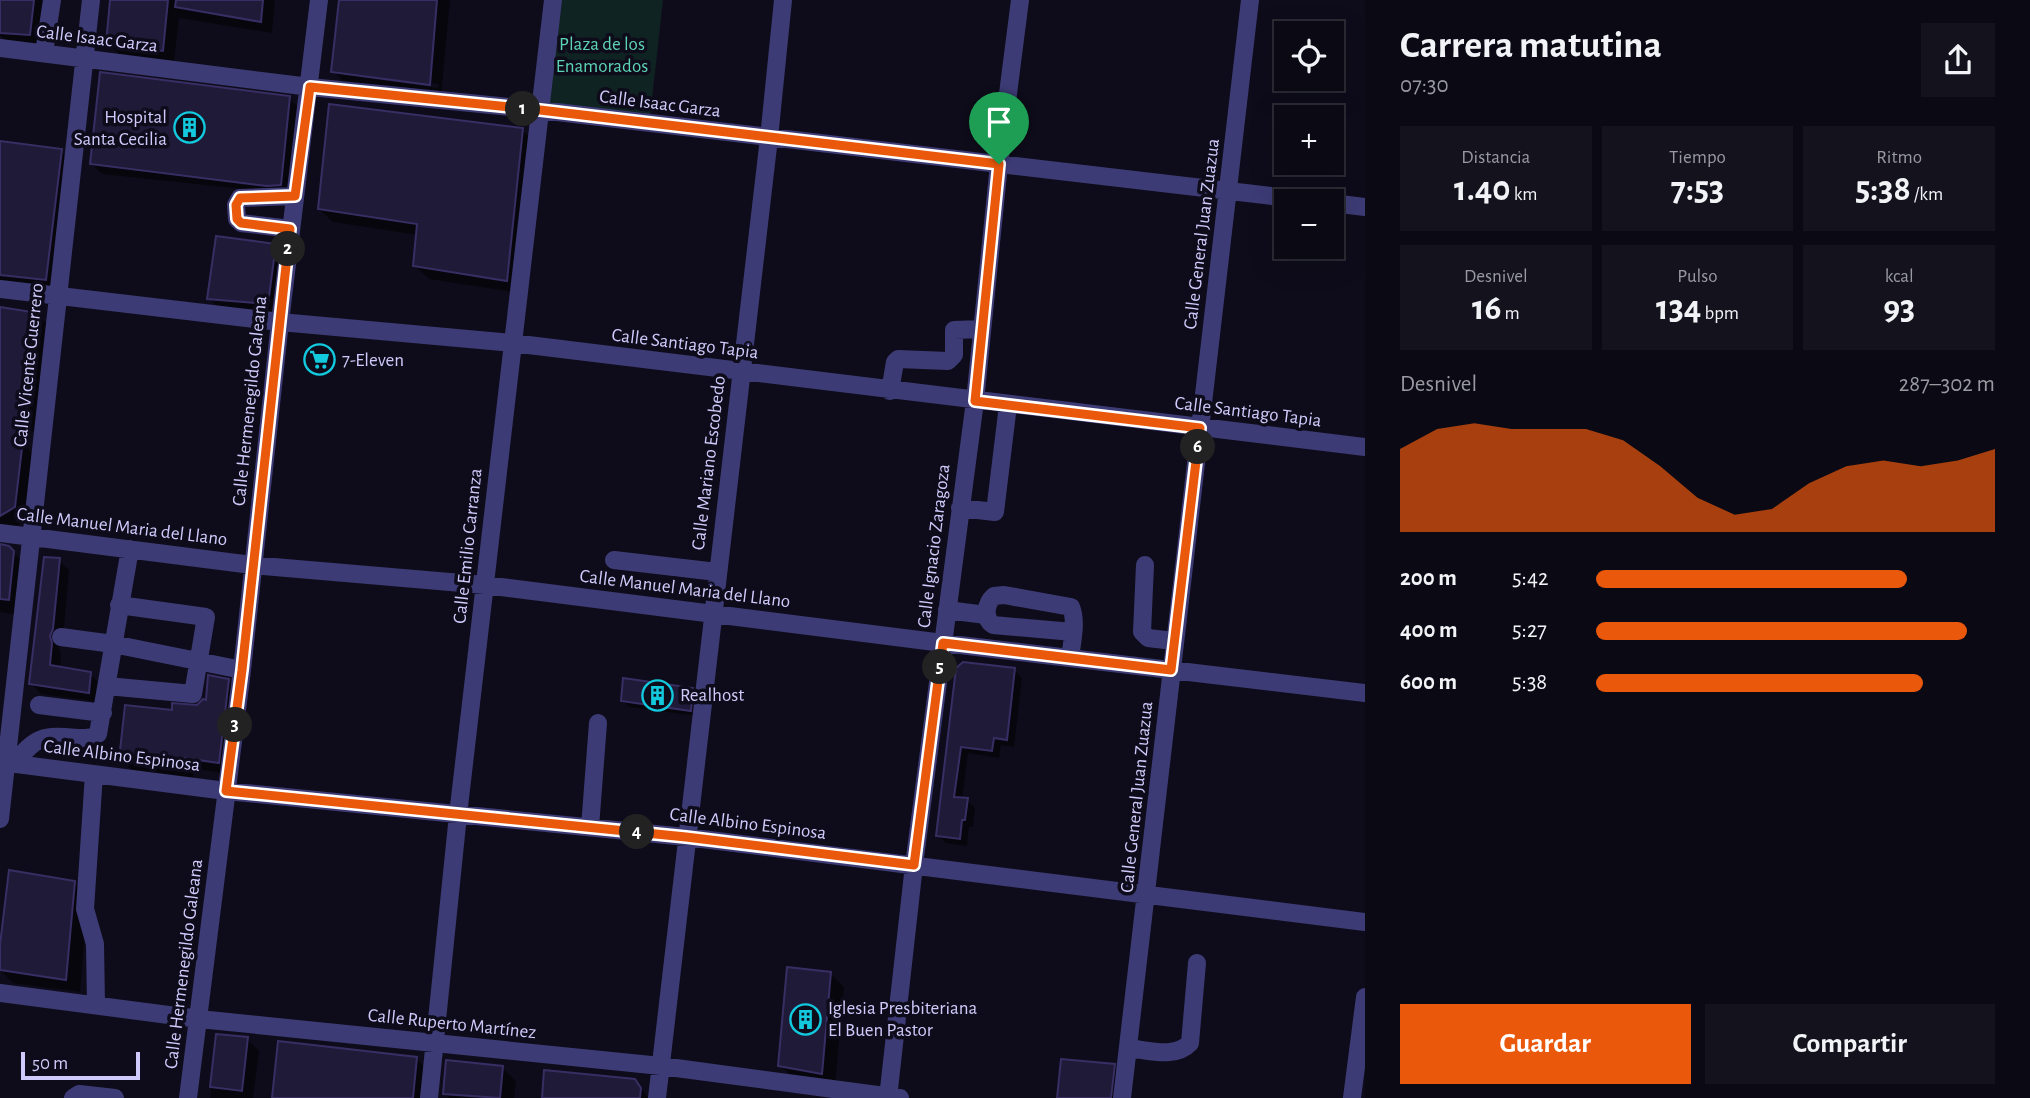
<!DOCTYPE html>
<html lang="es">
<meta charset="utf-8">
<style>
:root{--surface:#0a0914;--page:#13121d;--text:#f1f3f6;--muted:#999aa0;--line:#2a2a34;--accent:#ea580c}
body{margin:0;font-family:"Alegreya Sans",sans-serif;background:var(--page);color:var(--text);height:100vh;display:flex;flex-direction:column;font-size:26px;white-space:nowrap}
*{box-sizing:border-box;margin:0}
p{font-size:23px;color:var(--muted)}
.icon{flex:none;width:38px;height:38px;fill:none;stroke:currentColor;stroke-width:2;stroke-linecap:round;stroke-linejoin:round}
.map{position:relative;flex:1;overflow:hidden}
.drawer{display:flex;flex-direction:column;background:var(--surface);width:665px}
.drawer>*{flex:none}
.fabs{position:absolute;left:1274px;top:21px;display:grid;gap:14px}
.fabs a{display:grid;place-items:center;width:70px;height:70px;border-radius:0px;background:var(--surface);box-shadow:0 7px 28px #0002,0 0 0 2px var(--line);font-size:35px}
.scale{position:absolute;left:21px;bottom:18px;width:119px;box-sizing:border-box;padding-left:7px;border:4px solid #cfcafb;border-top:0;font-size:19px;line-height:24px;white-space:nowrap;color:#cfcafb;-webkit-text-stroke:5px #0e0c1a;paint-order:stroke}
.pin{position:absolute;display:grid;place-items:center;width:60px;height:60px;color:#fff;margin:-72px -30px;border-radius:50% 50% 50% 0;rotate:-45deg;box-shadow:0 0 7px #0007}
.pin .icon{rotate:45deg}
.km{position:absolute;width:35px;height:35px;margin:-18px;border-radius:50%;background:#222;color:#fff;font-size:19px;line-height:35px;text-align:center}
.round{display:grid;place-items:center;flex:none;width:74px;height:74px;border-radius:0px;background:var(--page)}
.overview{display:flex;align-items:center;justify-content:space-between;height:119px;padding:0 35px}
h1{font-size:38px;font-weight:600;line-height:52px}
.figures{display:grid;grid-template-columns:repeat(3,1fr);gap:10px;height:119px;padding:7px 35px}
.figures div{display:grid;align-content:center;border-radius:0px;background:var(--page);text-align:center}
.figures b{font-size:35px;font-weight:600}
.figures small{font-size:19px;font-weight:400}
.figures p{font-size:19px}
.chart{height:196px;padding:14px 35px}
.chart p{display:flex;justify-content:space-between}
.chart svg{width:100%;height:126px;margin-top:7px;fill:var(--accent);opacity:.7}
.primary-button{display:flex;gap:14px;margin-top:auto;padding:14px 35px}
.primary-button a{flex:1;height:80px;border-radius:0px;background:var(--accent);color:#fff;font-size:28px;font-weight:600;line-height:80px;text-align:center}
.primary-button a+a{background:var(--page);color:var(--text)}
ul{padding:0 35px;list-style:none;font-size:23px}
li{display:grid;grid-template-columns:112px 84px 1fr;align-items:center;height:52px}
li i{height:18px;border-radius:9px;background:var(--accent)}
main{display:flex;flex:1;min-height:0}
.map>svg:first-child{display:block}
</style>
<main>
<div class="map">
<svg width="1365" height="1098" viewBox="0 0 1365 1098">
<rect width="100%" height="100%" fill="#0e0c1a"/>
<!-- green -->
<path fill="#102323" d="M553,0H663L649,126L540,110Z"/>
<!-- shadow -->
<path fill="#0007" fill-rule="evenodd" d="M1,0H47L42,47L9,44L0,35Z
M113,0H275L272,33L179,18L174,62L120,55L108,43Z
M341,0H450L441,96L345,83L333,71ZM344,72L439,84L438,88L344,75Z
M289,98L299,108L290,194L102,174L92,164Z
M522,130L536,143L519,293L429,279L415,266L418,235L333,222L319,209Z
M0,143L61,151L73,163L58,292L0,285Z
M275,246L289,259L282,316L223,312L209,298Z
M0,309L37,314L49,326L37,432L0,426Z
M0,441L24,444L36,457L28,519L0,537Z
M0,546L8,547L21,560L20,615L0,612Z
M59,560L69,570L63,640L59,647L61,655L60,668L90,674L100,684L99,702L41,694L31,683Z
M958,669L1014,670L1022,678L1014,747L1001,745L999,758L968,753L962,800H967L975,808L973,827H969L967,846L946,843L938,836Z
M228,681L239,692L230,774L194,769L193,779L132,771L121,759L173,712L207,702Z
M693,690L699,696L697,716L629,707L622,700Z
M75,883L88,897L80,992L13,983L0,970V960Z
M830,973L844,987L835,1086L794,1079L780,1065Z
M218,1036L247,1039L259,1051L253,1098H210Z
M416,1059L428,1070L425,1098H273Z
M1114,1065L1124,1075L1121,1098H1059Z
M502,1067L516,1081L514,1098H449L444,1093Z
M635,1080L648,1098H544Z"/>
<!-- building -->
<path fill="#201a39" stroke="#382e63" stroke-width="2" d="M0,0H34L30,35L0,33Z
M110,0H168L163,51L106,44Z
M176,0H263L261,22L175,7Z
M339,0H437L430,85L331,72Z
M100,72L290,96L281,185L267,186L90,164Z
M329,104L523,128L507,281L413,266L417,224L318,209Z
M0,141L62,149L46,280L0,275Z
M216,236L276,244L268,304L207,299Z
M0,307L38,313L15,507L0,516Z
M0,544L9,546L14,551L9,600L0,599Z
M44,557L60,558L53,629L50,636L52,643L50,665L91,672L89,693L29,684Z
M963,662L1015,668L1007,740L994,738L992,751L961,747L954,797L968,798L965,820H962L960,839L936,836L956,668Z
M208,675L229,679L219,763L183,758L182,768L119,760L125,705L172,710V703L197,705L203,699L206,700Z
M623,678L693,688L691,711L621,701Z
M9,870L75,881L66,980L0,970V945Z
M787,967L831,972L822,1074L778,1066Z
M216,1034L248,1037L242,1091L210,1087Z
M278,1041L417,1057L413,1098H272Z
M1061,1059L1115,1064L1111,1098H1057Z
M446,1060L503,1066L500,1098L443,1094Z
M544,1070L635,1079L641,1088L640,1098H542Z"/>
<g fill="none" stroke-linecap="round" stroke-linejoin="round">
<!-- minor -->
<path stroke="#3d3b75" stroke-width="18" d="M0,48L310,87L540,110L1314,201
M44,53L52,0
M1332,203L1365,207
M291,229L241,223L237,219L236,205L240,198L295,196
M0,289L280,322L512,343L1365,447
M890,391L895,362L898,359L948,361L954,355V330L982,329
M960,508L995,512L1008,405
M0,533L252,565L485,585L943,643L1365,693
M614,560L717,572
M1145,565L1142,632L1148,638L1174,641
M947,610L986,615
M61,637L113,644L242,670
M1070,658C1072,642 1077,621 1071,607L1004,595L994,596C986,603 983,618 993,625L1073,632
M107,686L193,694L206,617L119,605
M39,705L103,713
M0,762L226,791L686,837L1365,922
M14,764C36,736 43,735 77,738C85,738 91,739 98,734L130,549
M94,774L85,909L95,944L96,1004
M0,819L91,0
M590,827L598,723
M0,993L199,1019L661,1066L900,1098
M1128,1048C1148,1050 1175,1059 1190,1043L1197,963
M73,1098L79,1094L115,1098
M188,1098L242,670L280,322L319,0
M429,1098L458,815L553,0
M657,1098L769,138L783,0
M888,1098L914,865L975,401L999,164L1020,0
M1122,1098L1250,0
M1352,1098L1365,997"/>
</g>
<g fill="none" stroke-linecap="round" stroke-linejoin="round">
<defs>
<path id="route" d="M310,87L540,110L999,164L975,401L1200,428L1171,670L943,643L914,865L686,837L226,791L242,670L290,229L241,223L237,219L236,205L240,198L295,196Z"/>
</defs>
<!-- route casing -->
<use href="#route" stroke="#fff" stroke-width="14"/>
<!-- route -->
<use href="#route" stroke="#ea580c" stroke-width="9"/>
</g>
<!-- icons -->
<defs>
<symbol id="building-ring" viewBox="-11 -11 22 22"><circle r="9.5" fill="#0e0c1a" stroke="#13c9de" stroke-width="1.5"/><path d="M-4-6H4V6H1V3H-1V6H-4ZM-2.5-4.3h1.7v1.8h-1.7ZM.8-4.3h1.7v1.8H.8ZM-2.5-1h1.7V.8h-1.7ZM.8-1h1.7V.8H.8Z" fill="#13c9de"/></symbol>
<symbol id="supermarket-ring" viewBox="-11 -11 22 22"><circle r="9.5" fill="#0e0c1a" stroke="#13c9de" stroke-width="1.5"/><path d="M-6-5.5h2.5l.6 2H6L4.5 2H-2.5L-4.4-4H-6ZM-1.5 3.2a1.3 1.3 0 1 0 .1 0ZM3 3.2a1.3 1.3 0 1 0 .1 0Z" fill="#13c9de"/></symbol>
</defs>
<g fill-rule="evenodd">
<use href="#building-ring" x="172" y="110" width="35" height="35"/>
<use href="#supermarket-ring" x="302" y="342" width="35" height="35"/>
<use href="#building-ring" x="640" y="678" width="35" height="35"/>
<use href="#building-ring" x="788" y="1002" width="35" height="35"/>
</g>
<g text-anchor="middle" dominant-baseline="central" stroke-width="7" stroke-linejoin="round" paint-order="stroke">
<!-- street labels -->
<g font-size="19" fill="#cfcafb" stroke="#0e0c1a">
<text transform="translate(97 39) rotate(7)">Calle Isaac Garza</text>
<text transform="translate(660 104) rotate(7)">Calle Isaac Garza</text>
<text transform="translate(1202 234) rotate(-83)">Calle General Juan Zuazua</text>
<text transform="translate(685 344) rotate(7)">Calle Santiago Tapia</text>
<text transform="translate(29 365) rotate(-84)">Calle Vicente Guerrero</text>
<text transform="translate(250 401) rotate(-84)">Calle Hermenegildo Galeana</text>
<text transform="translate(1248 412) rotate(7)">Calle Santiago Tapia</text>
<text transform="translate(709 463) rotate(-83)">Calle Mariano Escobedo</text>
<text transform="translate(122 527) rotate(7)">Calle Manuel Maria del Llano</text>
<text transform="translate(468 546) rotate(-84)">Calle Emilio Carranza</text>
<text transform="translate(934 546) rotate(-83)">Calle Ignacio Zaragoza</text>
<text transform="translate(685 589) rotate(7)">Calle Manuel Maria del Llano</text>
<text transform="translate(122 756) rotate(7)">Calle Albino Espinosa</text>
<text transform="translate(1137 797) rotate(-84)">Calle General Juan Zuazua</text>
<text transform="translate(748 824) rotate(7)">Calle Albino Espinosa</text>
<text transform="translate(184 964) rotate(-83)">Calle Hermenegildo Galeana</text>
<text transform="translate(452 1024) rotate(6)">Calle Ruperto Martínez</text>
</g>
<!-- park labels -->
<g font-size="19" fill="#5dd3b5" stroke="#0e0c1a">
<text x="602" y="44">Plaza de los<tspan x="602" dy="22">Enamorados</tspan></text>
</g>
<!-- poi labels -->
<g font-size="19" fill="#cfcafb" stroke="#0e0c1a" text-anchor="start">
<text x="167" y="117" text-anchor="end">Hospital<tspan x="167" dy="22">Santa Cecilia</tspan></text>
<text x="342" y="360">7-Eleven</text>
<text x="680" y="695">Realhost</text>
<text x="828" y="1008">Iglesia Presbiteriana<tspan x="828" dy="22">El Buen Pastor</tspan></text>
</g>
</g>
</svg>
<div class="fabs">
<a><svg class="icon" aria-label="locate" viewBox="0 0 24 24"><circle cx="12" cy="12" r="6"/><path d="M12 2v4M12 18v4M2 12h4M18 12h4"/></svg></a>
<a>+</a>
<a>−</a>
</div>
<div class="scale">50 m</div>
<div class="pin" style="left:999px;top:164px;background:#1e9e55"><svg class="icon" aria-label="arrive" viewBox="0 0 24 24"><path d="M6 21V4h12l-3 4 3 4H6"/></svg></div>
<b class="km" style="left:523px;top:109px">1</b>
<b class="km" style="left:288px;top:249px">2</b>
<b class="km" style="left:235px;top:725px">3</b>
<b class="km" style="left:637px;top:832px">4</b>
<b class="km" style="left:940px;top:667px">5</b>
<b class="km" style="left:1198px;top:447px">6</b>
</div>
<section class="drawer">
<div class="overview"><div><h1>Carrera matutina</h1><p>07:30</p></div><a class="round"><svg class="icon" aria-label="share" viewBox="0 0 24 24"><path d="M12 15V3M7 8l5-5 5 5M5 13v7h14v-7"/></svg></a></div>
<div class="figures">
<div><p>Distancia</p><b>1.40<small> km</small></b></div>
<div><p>Tiempo</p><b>7:53</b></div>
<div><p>Ritmo</p><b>5:38<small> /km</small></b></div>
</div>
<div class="figures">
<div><p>Desnivel</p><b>16<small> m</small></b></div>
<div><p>Pulso</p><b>134<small> bpm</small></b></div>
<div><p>kcal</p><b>93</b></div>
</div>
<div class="chart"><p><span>Desnivel</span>287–302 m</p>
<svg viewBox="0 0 160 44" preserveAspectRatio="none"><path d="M0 44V15L10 8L20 6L30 8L40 8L50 8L60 12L70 21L80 32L90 38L100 36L110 27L120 21L130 19L140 21L150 19L160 15V44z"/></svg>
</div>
<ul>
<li><b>200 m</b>5:42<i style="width:78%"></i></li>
<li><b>400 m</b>5:27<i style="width:93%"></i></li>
<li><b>600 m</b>5:38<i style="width:82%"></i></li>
</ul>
<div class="primary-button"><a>Guardar</a><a>Compartir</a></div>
</section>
</main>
